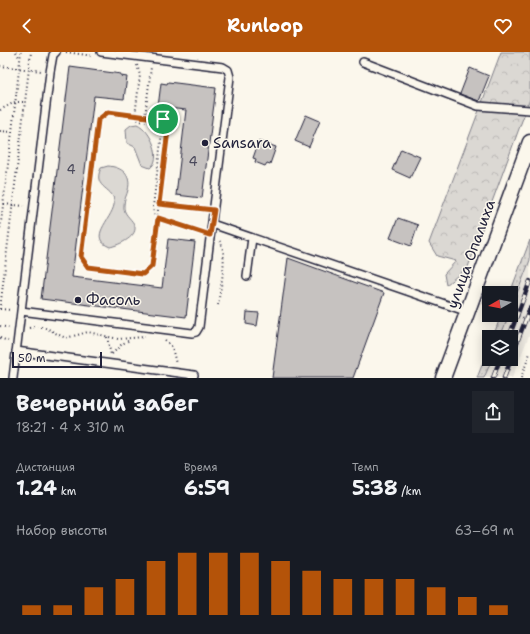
<!DOCTYPE html>
<html lang="ru">
<meta charset="utf-8">
<style>
:root{--surface:#171b24;--page:#20242c;--text:#f1f3f6;--muted:#9ea1a6;--accent:#b45309}
body{margin:0;font-family:"Shantell Sans",sans-serif;background:var(--page);color:var(--text);height:100vh;display:flex;flex-direction:column;font-size:15px;white-space:nowrap}
*{box-sizing:border-box;margin:0}
p{font-size:13px;color:var(--muted)}
.icon{flex:none;width:22px;height:22px;fill:none;stroke:currentColor;stroke-width:2;stroke-linecap:round;stroke-linejoin:round}
.map{position:relative;height:326px;overflow:hidden}
.details{display:flex;flex-direction:column;background:var(--surface);flex:1}
.details>*{flex:none}
.needle{width:26px;rotate:261deg}
.tools{position:absolute;left:482px;top:234px;display:grid;gap:8px}
.tools a{display:grid;place-items:center;width:36px;height:36px;border-radius:0px;background:var(--surface);box-shadow:0 2px 10px #0003;font-size:20px}
.scale{position:absolute;left:12px;bottom:10px;width:90px;box-sizing:border-box;padding-left:4px;border:2px solid #22223b;border-top:0;font-size:11px;line-height:14px;white-space:nowrap;color:#22223b;-webkit-text-stroke:3px #fbf7ec;paint-order:stroke}
.pin{position:absolute;display:grid;place-items:center;width:34px;height:34px;color:#fff;margin:-17px;border:2px solid #fff;border-radius:50%;box-shadow:0 1px 4px #0007}
.round{display:grid;place-items:center;flex:none;width:42px;height:42px;border-radius:0px;background:var(--page)}
.overview{display:flex;align-items:center;justify-content:space-between;height:68px;padding:0 16px}
h1{font-size:22px;font-weight:700;line-height:30px}
.stats{display:grid;grid-template-columns:repeat(3,1fr);gap:6px;height:68px;padding:4px 16px}
.stats div{display:grid;align-content:center}
.stats b{font-size:20px;font-weight:700}
.stats small{font-size:11px;font-weight:400}
.stats p{font-size:11px}
.chart{height:112px;padding:8px 16px}
.chart p{display:flex;justify-content:space-between}
.chart svg{width:100%;height:72px;margin-top:4px;stroke:var(--accent);stroke-width:6}
header{display:flex;justify-content:space-between;align-items:center;height:52px;padding:0 16px;background:var(--accent);color:#fff;font-size:18px;font-weight:700}
.map>svg:first-child{display:block}
</style>
<header><svg class="icon" aria-label="back" viewBox="0 0 24 24"><path d="M15 5l-7 7 7 7"/></svg>Runloop<svg class="icon" aria-label="heart" viewBox="0 0 24 24"><path d="M12 20l-8-8c-3-5 5-10 8-4 3-6 11-1 8 4z"/></svg></header>
<div class="map">
<svg width="530" height="326" viewBox="0 0 530 326">
<defs>
<pattern id="grass-dots" width="8" height="8" patternUnits="userSpaceOnUse"><rect width="8" height="8" fill="#dbd8d3"/><path d="M2 2h.1M6 6h.1" fill="none" stroke="#bcb9b6" stroke-width="1.8" stroke-linecap="round"/></pattern>
<pattern id="forest-crowns" width="20" height="18" patternUnits="userSpaceOnUse"><rect width="20" height="18" fill="#dbd8d3"/><path d="M2 6a3 3 0 1 1 6 0M12 15a3 3 0 1 1 6 0" fill="none" stroke="#bcb9b6"/></pattern>
</defs>
<rect width="100%" height="100%" fill="#fbf7ec"/>
<filter id="ink" filterUnits="userSpaceOnUse"><feTurbulence type="fractalNoise" baseFrequency=".025" numOctaves="2"/><feDisplacementMap in="SourceGraphic" scale="8" xChannelSelector="R" yChannelSelector="G"/><feConvolveMatrix kernelMatrix="1 2 1 2 8 2 1 2 1" color-interpolation-filters="sRGB"/></filter>
<g filter="url(#ink)">
<!-- built -->
<path fill="#ebe7df" d="M530,208V281L512,326H484L492,307H511V285H500L509,263H511V257Z"/>
<!-- grass -->
<path fill="url(#grass-dots)" stroke="#7e7d87" d="M530,188V208L511,257L510,241Z
M501,263H509L500,285H493Z
M489,295V307H492L484,326H477Z"/>
<!-- forest -->
<path fill="url(#forest-crowns)" stroke="#7e7d87" d="M501,0H530V47L468,215L446,233L444,222L456,209L437,204L429,191Z"/>
<!-- park -->
<path fill="#dbd8d3" stroke="#7e7d87" d="M137,72C151,78 163,107 150,116L142,113L135,95L127,91L126,77L131,73Z
M108,114C122,115 132,123 128,138C127,143 124,147 124,153C123,162 130,165 134,172C140,184 119,193 110,195C87,186 111,168 114,153C117,135 91,138 101,116Z"/>
<!-- building -->
<path fill="#c6c2c0" stroke="#22223b" d="M70,15L121,22V24L127,25L124,47L94,44L72,225L162,236L168,187L195,190L186,265L41,247Z
M470,16L489,24L479,49L460,42Z
M168,30L216,36L202,146L176,143L186,58L158,55L161,31L167,32Z
M306,63L320,69L309,95L295,89Z
M259,89L276,95L270,112L267,111L265,114L255,110L256,107L253,106Z
M401,97L420,105L410,126L392,118Z
M398,166L418,173L411,194L390,186Z
M288,206L384,241L353,326H272Z
M247,260L259,261L257,274L246,272Z"/>
<g fill="none" stroke-linecap="round" stroke-linejoin="round">
<defs>
<path id="service" d="M56,0L53,3L50,20L21,259L192,281L196,280L199,275L230,25L228,18L223,15L101,0
M363,10L478,54L530,58
M212,172L468,260
M247,224L252,186
M16,299L194,323L193,326
M13,326L21,259"/>
<path id="minor" d="M443,326L530,90"/>
</defs>
<!-- service casing -->
<use href="#service" stroke="#22223b" stroke-width="10"/>
<!-- minor casing -->
<use href="#minor" stroke="#22223b" stroke-width="17"/>
<!-- path -->
<path stroke="#22223b" stroke-width="2" stroke-dasharray="1 3" stroke-linecap="butt" d="M16,0L20,7
M66,0L93,4
M137,13L140,23L135,64L139,69C150,70 158,69 162,81L153,155L154,162L157,166L203,181
M0,14L41,19
M0,58L15,50H25
M108,60L163,67L168,78L151,214L143,222L88,215L81,205L98,68Z
M145,65L151,15
M0,79L12,80L0,178
M12,80L21,0
M4,152L24,154
M159,152L206,158
M483,251L489,253
M218,253C220,237 229,201 219,188
M0,257L31,0
M0,257L11,258
M511,261L530,269
M0,274L11,276
M29,276C48,272 50,280 66,286L88,280L118,287L145,285
M107,285L111,303
M0,286L8,289
M165,288L172,295L176,312
M112,302L122,292L130,288
M521,326L530,301"/>
<!-- service -->
<use href="#service" stroke="#fbf7ec" stroke-width="7"/>
<!-- minor -->
<use href="#minor" stroke="#fbf7ec" stroke-width="14"/>
<defs>
<path id="rail" d="M509,285L530,229
M511,306L530,256
M493,326L500,307
M504,326L511,307"/>
</defs>
<!-- rail casing -->
<use href="#rail" stroke="#22223b" stroke-width="4.5"/>
<!-- rail -->
<use href="#rail" stroke="#fbf7ec" stroke-width="3" stroke-dasharray="9" stroke-linecap="butt"/>
</g>
</g>
<g fill="none" stroke-linecap="round" stroke-linejoin="round" filter="url(#ink)">
<defs>
<path id="route" d="M108,60L163,67L168,78L159,152L214,158L210,183L158,166L152,214L143,222L88,215L81,205L98,68Z"/>
</defs>
<!-- route casing -->
<use href="#route" stroke="#fff" stroke-width="8"/>
<!-- route -->
<use href="#route" stroke="#b45309" stroke-width="5"/>
</g>
<!-- markers -->
<g fill="#22223b" stroke="#fbf7ec" stroke-width="1.5">
<circle cx="205" cy="91" r="4"/>
<circle cx="78" cy="248" r="4"/>
</g>
<g text-anchor="middle" dominant-baseline="central" stroke-width="3" stroke-linejoin="round" paint-order="stroke">
<!-- number labels -->
<g font-size="13" fill="#4b4a5c">
<text x="193" y="109">4</text>
<text x="71" y="117">4</text>
</g>
<!-- poi labels -->
<g font-size="15" fill="#22223b" stroke="#fbf7ec" text-anchor="start">
<text x="213" y="91">Sansara</text>
<text x="86" y="248">Фасоль</text>
</g>
<!-- street labels -->
<g font-size="15" fill="#22223b" stroke="#fbf7ec">
<text transform="translate(471 202) rotate(-70)">улица Опалиха</text>
</g>
</g>
</svg>
<div class="tools">
<a><svg class="needle" viewBox="-14 -14 28 28"><path d="M0-13l5 13h-10z" fill="#e53935"/><path d="M0 13l5-13h-10z" fill="#9ea1a6"/></svg></a>
<a><svg class="icon" aria-label="layers" viewBox="0 0 24 24"><path d="M12 4l9 5-9 5-9-5zM3 14l9 5 9-5"/></svg></a>
</div>
<div class="scale">50 m</div>
<div class="pin" style="left:163px;top:67px;background:#1e9e55"><svg class="icon" aria-label="arrive" viewBox="0 0 24 24"><path d="M6 21V4h12l-3 4 3 4H6"/></svg></div>
</div>
<section class="details">
<div class="overview"><div><h1>Вечерний забег</h1><p>18:21 · 4 × 310 m</p></div><a class="round"><svg class="icon" aria-label="share" viewBox="0 0 24 24"><path d="M12 15V3M7 8l5-5 5 5M5 13v7h14v-7"/></svg></a></div>
<div class="stats">
<div><p>Дистанция</p><b>1.24<small> km</small></b></div>
<div><p>Время</p><b>6:59</b></div>
<div><p>Темп</p><b>5:38<small> /km</small></b></div>
</div>
<div class="chart"><p><span>Набор высоты</span>63–69 m</p>
<svg viewBox="0 0 160 44" preserveAspectRatio="none"><path d="M5 44V38M15 44V38M25 44V27M35 44V22M45 44V11M55 44V6M65 44V6M75 44V6M85 44V11M95 44V17M105 44V22M115 44V22M125 44V22M135 44V27M145 44V33M155 44V38"/></svg>
</div>
</section>
